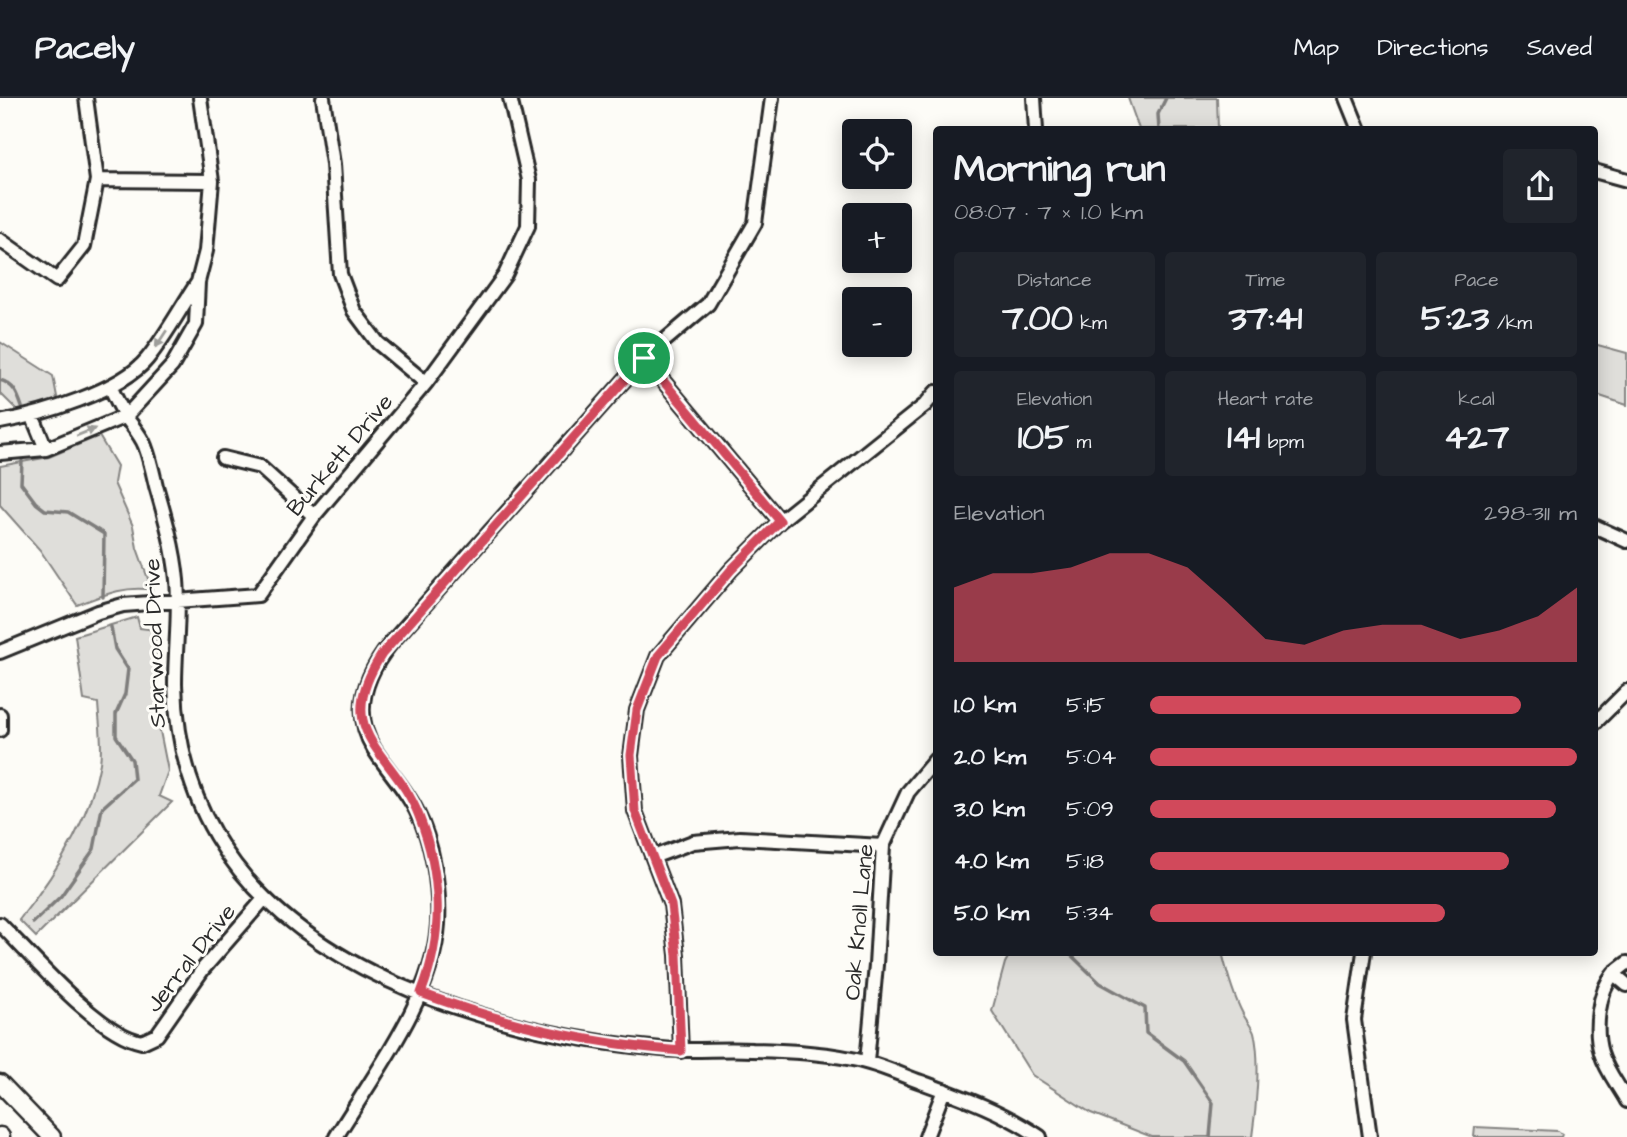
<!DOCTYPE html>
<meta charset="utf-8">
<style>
:root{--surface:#171b24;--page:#20242c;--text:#f1f3f6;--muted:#9ea1a6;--line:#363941;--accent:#d1495b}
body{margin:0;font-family:"Architects Daughter",sans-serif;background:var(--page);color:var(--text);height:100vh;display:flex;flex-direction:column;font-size:26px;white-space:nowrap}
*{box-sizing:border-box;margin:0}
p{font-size:23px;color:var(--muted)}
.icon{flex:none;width:38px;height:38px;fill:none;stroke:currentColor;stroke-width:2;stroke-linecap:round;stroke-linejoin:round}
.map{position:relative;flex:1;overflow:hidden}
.details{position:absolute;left:933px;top:28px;width:665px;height:830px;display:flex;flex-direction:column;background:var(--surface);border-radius:7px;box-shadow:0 4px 18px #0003}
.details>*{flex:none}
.controls{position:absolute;left:842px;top:21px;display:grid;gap:14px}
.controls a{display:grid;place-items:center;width:70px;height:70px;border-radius:7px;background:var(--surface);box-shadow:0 4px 18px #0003;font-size:35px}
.pin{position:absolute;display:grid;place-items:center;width:60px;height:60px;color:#fff;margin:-30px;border:4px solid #fff;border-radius:50%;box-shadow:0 2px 7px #0007}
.round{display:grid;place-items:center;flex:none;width:74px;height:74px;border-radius:7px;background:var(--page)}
.head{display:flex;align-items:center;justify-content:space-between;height:119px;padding:0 21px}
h1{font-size:38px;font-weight:700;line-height:52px}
.metrics{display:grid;grid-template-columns:repeat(3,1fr);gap:10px;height:119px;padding:7px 21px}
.metrics div{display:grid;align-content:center;border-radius:7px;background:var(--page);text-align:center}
.metrics b{font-size:35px;font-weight:700}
.metrics small{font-size:19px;font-weight:400}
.metrics p{font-size:19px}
.chart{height:196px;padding:14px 21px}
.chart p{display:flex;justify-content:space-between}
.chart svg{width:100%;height:126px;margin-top:7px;fill:var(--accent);opacity:.7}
ul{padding:0 21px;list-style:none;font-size:23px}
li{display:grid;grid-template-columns:112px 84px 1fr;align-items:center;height:52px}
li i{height:18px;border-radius:9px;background:var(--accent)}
header{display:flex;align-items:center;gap:42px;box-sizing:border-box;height:98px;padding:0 35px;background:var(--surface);border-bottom:2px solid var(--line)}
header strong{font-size:33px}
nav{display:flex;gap:38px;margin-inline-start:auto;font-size:24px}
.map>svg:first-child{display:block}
</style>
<header>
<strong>Pacely</strong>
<nav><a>Map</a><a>Directions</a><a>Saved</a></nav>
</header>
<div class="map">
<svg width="1627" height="1039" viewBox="0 0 1627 1039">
<rect width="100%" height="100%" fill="#fdfcf7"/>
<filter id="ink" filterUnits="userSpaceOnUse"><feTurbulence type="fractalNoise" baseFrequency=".0143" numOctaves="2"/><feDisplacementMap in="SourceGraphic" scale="14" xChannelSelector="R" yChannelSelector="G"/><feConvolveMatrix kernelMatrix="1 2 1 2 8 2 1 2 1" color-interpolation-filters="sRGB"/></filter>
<g filter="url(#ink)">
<!-- green -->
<path fill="#dfdeda" stroke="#858482" stroke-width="2" d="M1128,0H1217L1218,31H1139Z
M0,244L53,278L58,304L18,313L0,295Z
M1594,246L1627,255V307L1594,296Z
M99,338L117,368L114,385L133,428L137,450L152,492C125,487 101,498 77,507L40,452L0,407V368L49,359Z
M137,519L140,530L156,532L158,623L168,673L159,698L172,704L36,839L19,822C55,777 90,722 100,665C103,646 99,624 98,605L84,602L75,538Z
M1011,854H1222C1227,875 1233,897 1243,916C1246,922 1252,929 1254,935C1261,961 1256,1013 1252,1039H1152L1091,1015L1032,977L992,913L1005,865Z
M1475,1029L1558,1033L1562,1036L1561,1039H1474Z"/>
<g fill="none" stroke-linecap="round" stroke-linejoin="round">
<!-- stream -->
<path stroke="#7e7d7b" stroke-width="3.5" d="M1159,32L1158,16L1166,0
M0,282C14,286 18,297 22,309
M22,363L21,385L36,405L45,412L68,414L104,436L103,499
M33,825L61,798L94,751L102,710L134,681L132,662L116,638V616L125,596L128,571L115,551L111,529
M1068,854L1100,885L1145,910L1146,935L1184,963L1213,1005L1210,1039"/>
<defs>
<path id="minor" d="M323,0L333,66L340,176L354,213L378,245L426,285
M1034,0L1036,32
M1346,0L1359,32
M1594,73L1627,82
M97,82L212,83
M0,142L57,182L84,148L97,82L86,0
M644,260L780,423
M110,288C115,299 120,309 126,319C132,328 141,337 145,348C150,361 153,375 156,388C165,419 174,450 177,482C180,517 175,551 175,586C176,639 189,692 216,738C299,880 508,938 662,951C692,954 722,950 752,952C789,953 834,955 869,965C887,970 904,978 921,984C962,999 1004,1014 1040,1039
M32,317L46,351
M0,324C40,317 121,293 147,261C166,238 181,209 198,184
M0,355L46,351L126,318L172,268L196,226L198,184L206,153L212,83L200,0
M223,360L260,369L314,418
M1594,428L1627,443
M0,554L98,514L123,507L258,497L314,418L426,285L505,177L528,128L529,82L510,0
M0,617V632
M1594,626L1627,593
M653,759L693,744L740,740L883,748
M0,826C32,858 99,937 142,944L157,937L203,871L264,801
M1364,854L1354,922L1370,1039
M1627,865C1623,868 1618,872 1614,875C1598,894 1594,931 1601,955C1606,972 1618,987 1627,1003
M1614,876L1627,887
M681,953L677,857L671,807L635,713L631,658L637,612L658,558L731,472L780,423L925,307L936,294
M867,964L876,867L883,748L908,694L936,661
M336,1039C374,976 433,901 438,826C440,789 433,745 416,712C405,690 387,672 374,651C351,613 366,576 391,545L644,260L708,206L755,125L772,0
M926,1039L944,992"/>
<path id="major" d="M0,985L52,1039
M0,1038L1,1039"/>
</defs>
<!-- minor casing -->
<use href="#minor" stroke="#2b2b2b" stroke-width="18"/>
<!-- major casing -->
<use href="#major" stroke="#2b2b2b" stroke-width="21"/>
<!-- minor -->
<use href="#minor" stroke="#fdfcf7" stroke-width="12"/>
<!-- major -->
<use href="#major" stroke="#fdfcf7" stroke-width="16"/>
</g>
<!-- one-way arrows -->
<defs><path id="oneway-solid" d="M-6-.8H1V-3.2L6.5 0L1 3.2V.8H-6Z" transform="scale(1.75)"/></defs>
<g fill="#9e9e9b">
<use href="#oneway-solid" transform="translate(161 241) rotate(123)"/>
<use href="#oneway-solid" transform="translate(86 334) rotate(-22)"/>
</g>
</g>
<g fill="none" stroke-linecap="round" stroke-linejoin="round" filter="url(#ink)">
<defs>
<path id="route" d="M644,260L780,423L731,472L658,558L637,612L631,657L635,713L671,807L677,857L681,953C591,946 506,927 421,895C444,837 442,776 419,718C394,653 329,637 382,556Z"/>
</defs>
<!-- route casing -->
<use href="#route" stroke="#fff" stroke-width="14"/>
<!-- route -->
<use href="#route" stroke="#d1495b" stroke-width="9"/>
</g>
<g text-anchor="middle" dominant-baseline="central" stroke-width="6" stroke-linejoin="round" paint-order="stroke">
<!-- street labels -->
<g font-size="23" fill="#2b2b2b" stroke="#fdfcf7">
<text transform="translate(340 357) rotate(-50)">Burkett Drive</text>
<text transform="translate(155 545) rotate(-92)">Starwood Drive</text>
<text transform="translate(859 824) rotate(-85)">Oak Knoll Lane</text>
<text transform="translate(191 860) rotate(-52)">Jerral Drive</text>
</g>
</g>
</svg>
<div class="controls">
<a><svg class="icon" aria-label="locate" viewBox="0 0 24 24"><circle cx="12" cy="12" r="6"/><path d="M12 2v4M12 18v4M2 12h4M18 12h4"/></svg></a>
<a>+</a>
<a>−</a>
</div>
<div class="pin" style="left:644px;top:260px;background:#1e9e55"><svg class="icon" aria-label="arrive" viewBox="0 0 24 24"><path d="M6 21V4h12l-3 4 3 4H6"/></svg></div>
<section class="details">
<div class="head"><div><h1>Morning run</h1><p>08:07 · 7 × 1.0 km</p></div><a class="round"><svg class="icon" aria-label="share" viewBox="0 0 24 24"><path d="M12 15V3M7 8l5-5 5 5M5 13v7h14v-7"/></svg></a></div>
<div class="metrics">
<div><p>Distance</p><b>7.00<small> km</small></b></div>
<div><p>Time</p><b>37:41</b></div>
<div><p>Pace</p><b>5:23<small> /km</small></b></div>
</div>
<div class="metrics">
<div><p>Elevation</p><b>105<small> m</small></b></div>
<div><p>Heart rate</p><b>141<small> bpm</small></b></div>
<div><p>kcal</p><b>427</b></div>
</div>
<div class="chart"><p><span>Elevation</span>298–311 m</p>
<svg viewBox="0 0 160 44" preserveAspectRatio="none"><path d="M0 44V18L10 13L20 13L30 11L40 6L50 6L60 11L70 23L80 36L90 38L100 33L110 31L120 31L130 36L140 33L150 28L160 18V44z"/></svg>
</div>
<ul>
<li><b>1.0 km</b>5:15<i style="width:87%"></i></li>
<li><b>2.0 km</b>5:04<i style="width:100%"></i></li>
<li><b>3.0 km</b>5:09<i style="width:95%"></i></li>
<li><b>4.0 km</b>5:18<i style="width:84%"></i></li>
<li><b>5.0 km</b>5:34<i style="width:69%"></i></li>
</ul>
</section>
</div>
